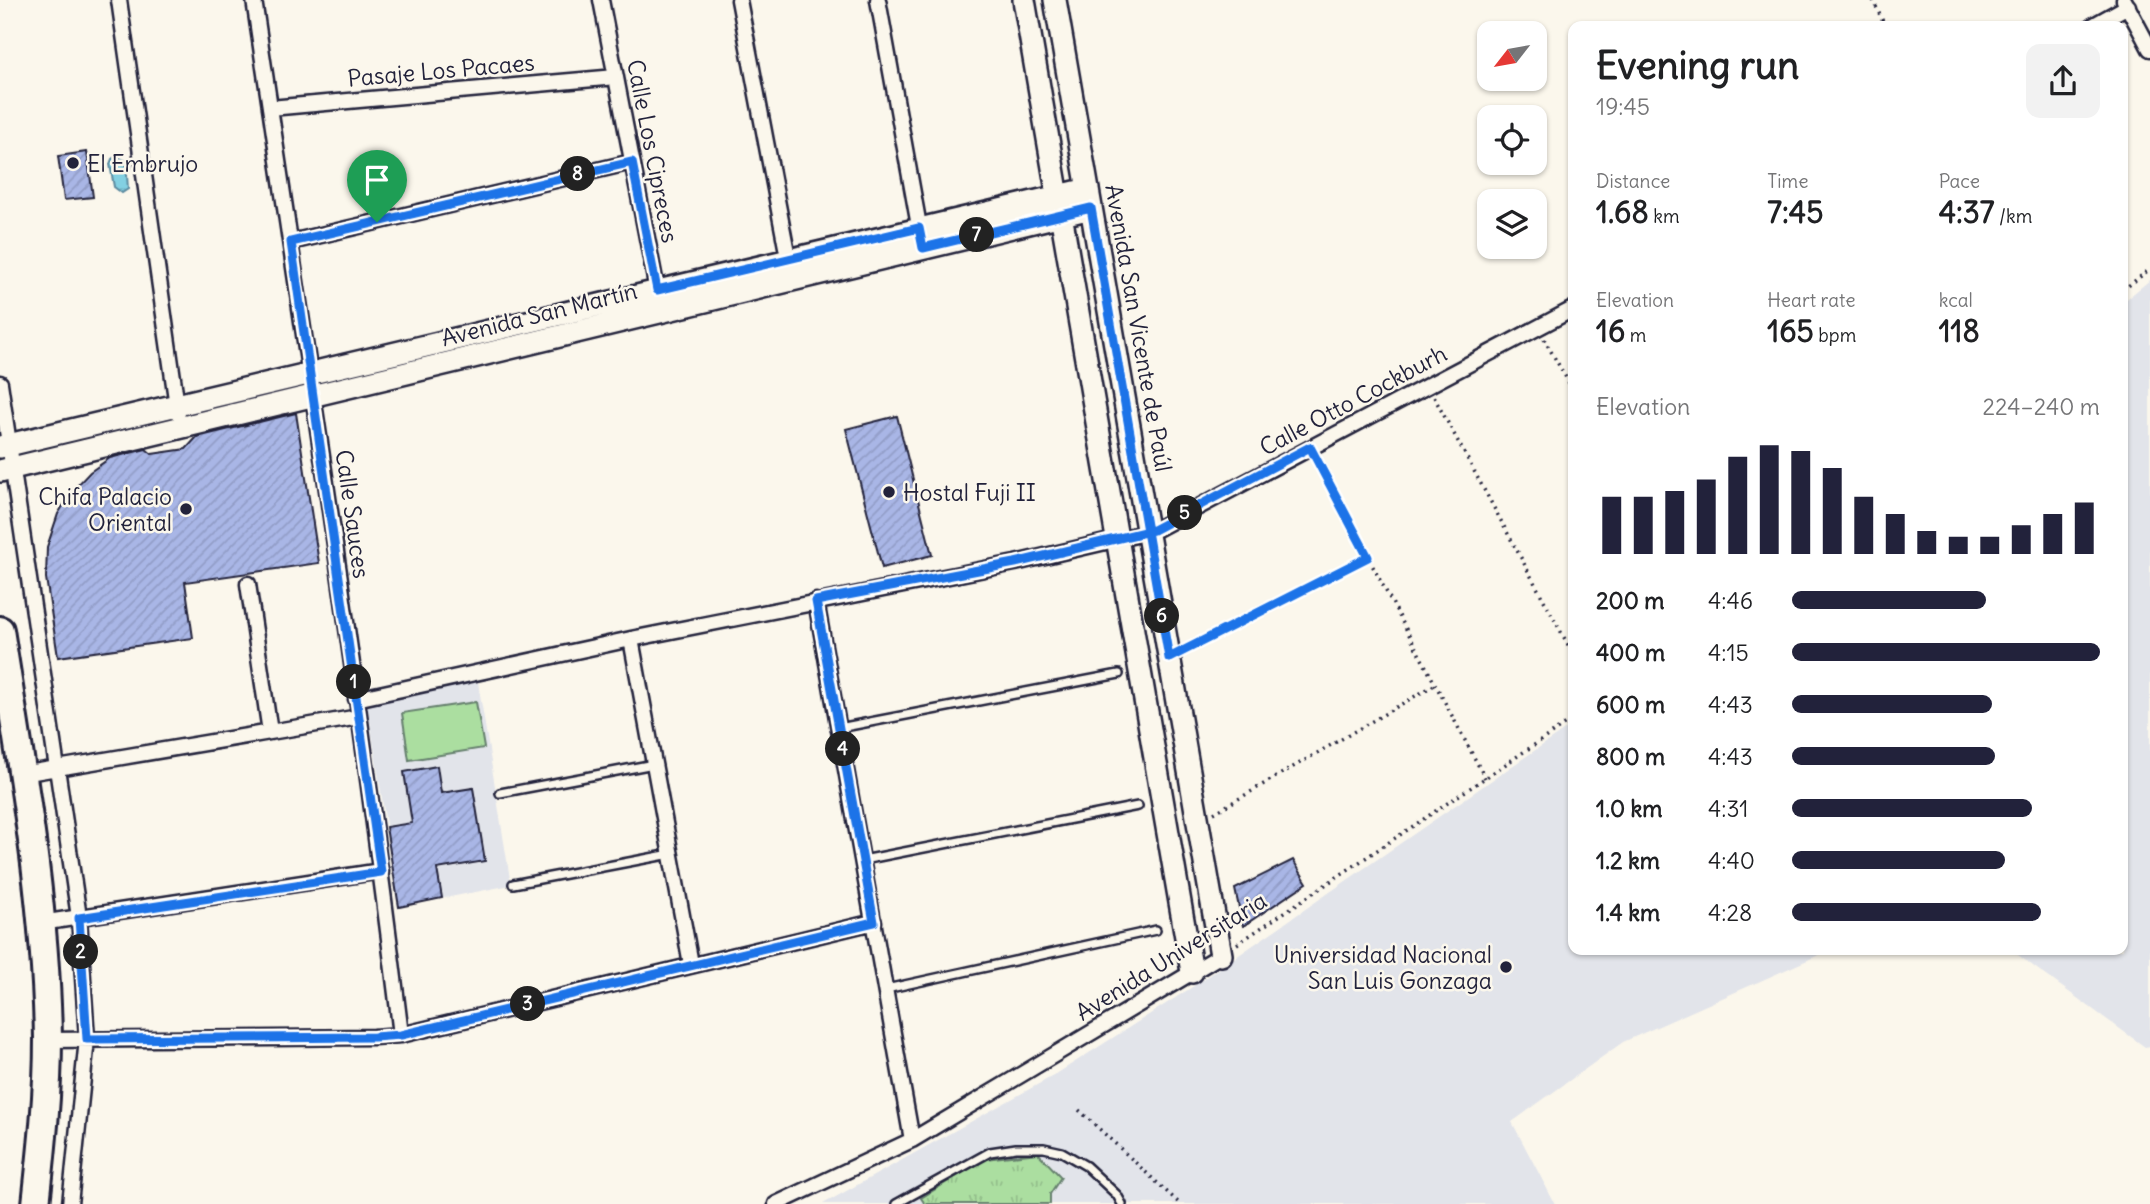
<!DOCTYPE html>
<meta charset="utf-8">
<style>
:root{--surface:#fff;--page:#f2f2f2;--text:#202124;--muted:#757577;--accent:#22223b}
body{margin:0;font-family:Delius,sans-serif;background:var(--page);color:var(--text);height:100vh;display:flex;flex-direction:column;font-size:26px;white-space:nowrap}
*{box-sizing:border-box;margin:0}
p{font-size:23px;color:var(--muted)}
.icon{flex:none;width:38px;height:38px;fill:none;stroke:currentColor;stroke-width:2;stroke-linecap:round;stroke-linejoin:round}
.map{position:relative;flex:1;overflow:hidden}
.panel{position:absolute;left:1568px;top:21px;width:560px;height:934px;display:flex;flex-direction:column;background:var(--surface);border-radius:14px;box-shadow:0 2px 5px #0004}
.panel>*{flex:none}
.needle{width:46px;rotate:239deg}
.fabs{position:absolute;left:1477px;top:21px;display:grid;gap:14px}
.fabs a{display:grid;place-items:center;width:70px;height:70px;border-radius:14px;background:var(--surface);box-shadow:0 2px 5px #0004;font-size:35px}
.pin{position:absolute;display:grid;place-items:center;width:60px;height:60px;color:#fff;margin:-72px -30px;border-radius:50% 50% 50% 0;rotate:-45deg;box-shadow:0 0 7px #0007}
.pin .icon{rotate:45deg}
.km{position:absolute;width:35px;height:35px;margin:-18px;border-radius:50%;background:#222;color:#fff;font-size:19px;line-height:35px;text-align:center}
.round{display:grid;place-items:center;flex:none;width:74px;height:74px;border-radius:14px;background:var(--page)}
.headline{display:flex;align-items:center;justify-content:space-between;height:119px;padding:0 28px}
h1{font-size:38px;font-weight:700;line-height:52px}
.metrics{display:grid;grid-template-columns:repeat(3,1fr);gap:10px;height:119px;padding:7px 28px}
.metrics div{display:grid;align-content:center}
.metrics b{font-size:30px;font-weight:700}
.metrics small{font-size:19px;font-weight:400}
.metrics p{font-size:19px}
.chart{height:196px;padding:14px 28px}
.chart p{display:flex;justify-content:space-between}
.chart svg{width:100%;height:126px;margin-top:7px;stroke:var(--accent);stroke-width:6}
ul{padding:0 28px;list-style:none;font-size:23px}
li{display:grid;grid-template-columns:112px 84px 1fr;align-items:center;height:52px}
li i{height:18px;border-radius:9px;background:var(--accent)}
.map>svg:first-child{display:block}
</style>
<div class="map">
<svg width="2150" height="1204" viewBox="0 0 2150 1204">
<defs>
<pattern id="grass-tufts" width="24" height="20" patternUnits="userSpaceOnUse" patternTransform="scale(1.75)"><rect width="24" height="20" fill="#abdea0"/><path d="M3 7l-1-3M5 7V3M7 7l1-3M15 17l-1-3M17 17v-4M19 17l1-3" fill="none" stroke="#93be8b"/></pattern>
<pattern id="water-ripples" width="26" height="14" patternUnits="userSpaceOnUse" patternTransform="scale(1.75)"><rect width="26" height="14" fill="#83d0e2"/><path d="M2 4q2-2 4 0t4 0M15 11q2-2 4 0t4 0" fill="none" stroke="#71b2c3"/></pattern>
<pattern id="building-hatch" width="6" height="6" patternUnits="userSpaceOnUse" patternTransform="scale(1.75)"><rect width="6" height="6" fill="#a9b6e6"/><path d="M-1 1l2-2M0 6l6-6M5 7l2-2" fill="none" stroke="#919cc6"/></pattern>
</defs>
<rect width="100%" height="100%" fill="#fbf7ec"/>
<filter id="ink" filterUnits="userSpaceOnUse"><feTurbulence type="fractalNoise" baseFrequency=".0143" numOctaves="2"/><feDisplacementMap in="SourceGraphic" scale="14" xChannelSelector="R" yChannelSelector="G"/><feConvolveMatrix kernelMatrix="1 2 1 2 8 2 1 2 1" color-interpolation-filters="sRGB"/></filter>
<g filter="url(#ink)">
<!-- built -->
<path fill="#e2e4ea" d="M2150,280V1046L2145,1047L2011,950H2123V302Z
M478,682L511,885L399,907L367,703Z
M1573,724V950H1830L1623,1042L1512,1122L1555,1204H823L1053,1076L1197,984Z"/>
<!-- grass -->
<path fill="url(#grass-tufts)" stroke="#66806e" stroke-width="2" d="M1038,1153L1061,1177L1050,1194V1204H925L921,1198L985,1159Z"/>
<!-- garden -->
<path fill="#abdea0" stroke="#66806e" stroke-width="2" d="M476,702L484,748L409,760L402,713Z"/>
<!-- water -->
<path fill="url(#water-ripples)" stroke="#5c8a9f" stroke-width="2" d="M117,156L126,161L128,189L122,193L114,187L110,164L112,159Z"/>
<!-- building -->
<path fill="url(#building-hatch)" stroke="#22223b" stroke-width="2" d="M87,152L93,197L64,200L58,156Z
M296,413L319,563L185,582L193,638L58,657L46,578L47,547L58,514L73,490L90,472L110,458L146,449L152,454L186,449L197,437Z
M897,416L932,555L882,568L846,429Z
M437,766L441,793L473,788L485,861L437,869L442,898L399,907L386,827L412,823L404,772Z
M1293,860L1307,883L1243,926L1235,889Z"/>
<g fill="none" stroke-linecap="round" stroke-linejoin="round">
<defs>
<path id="lane" d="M839,728L1119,674
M500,793L654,764
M863,860L1138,806
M513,884L671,854
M886,989L1156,930
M896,1204L990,1152L1016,1148H1044L1062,1152L1086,1166L1117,1195L1122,1204"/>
<path id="street" d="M119,0L178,413
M254,0C305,344 359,689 401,1035
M601,0L659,300
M739,0L790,268
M878,0L921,237
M2124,0L2150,49
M2092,26L2128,6
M270,108L616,77
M291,242L632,162
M0,383L79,917L87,1039L70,1204
M816,601L912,1140
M631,639L691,964
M356,699L631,639L1015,563L1153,531L1573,309
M270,732L359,717
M22,774L270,732L248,584
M41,923L381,871
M48,1040L374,1037L401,1035L874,922
M776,1204L912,1140L1221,955"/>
<path id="secondary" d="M1024,0L1192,972
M1055,0L1221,955
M0,447L1088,189
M0,471L1091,208"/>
<path id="highway" d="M0,630C21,765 46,902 48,1039C48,1094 42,1149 36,1204"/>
</defs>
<!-- lane casing -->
<use href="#lane" stroke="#22223b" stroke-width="12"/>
<!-- street casing -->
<use href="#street" stroke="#22223b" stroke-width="19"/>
<!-- secondary casing -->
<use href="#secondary" stroke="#22223b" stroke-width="26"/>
<!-- highway casing -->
<use href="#highway" stroke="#22223b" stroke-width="32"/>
<!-- path -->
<path stroke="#22223b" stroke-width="3.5" stroke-dasharray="2 5" stroke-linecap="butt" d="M1873,0L1885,26
M2123,290L2150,269
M1544,339L1573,390
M1434,397L1573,654
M1317,461L1485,778
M1186,650L1369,557
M1214,813L1436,684
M1237,944L1573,719
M1079,1110L1180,1204"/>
<!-- lane -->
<use href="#lane" stroke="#fbf7ec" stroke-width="7"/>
<!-- street -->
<use href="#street" stroke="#fbf7ec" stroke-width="14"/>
<!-- secondary -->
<use href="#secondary" stroke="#fbf7ec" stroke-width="21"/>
<!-- highway -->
<use href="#highway" stroke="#fbf7ec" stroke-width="26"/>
</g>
</g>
<g fill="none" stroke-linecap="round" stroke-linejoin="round" filter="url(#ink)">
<defs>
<path id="route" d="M377,222L291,242L381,872L79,918L87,1039L374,1037L401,1035L874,922L816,601L1015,563L1153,530L1310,447L1368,557L1169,658C1143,508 1117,358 1091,208L923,248L919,228L657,290L632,162L377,222"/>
</defs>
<!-- route casing -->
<use href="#route" stroke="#fff" stroke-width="14"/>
<!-- route -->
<use href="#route" stroke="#1a73e8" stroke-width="9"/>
</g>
<!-- markers -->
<g fill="#22223b" stroke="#fbf7ec" stroke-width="2.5">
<circle cx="73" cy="163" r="7"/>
<circle cx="889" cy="492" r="7"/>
<circle cx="186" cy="509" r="7"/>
<circle cx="1506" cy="967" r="7"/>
</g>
<g text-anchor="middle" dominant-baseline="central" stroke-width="5" stroke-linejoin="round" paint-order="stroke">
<!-- street labels -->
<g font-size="23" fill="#22223b" stroke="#fbf7ec">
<text transform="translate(441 70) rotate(-5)">Pasaje Los Pacaes</text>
<text transform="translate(653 151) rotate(79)">Calle Los Cipreces</text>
<text transform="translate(539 314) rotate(-14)">Avenida San Martín</text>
<text transform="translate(1139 328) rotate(80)">Avenida San Vicente de Paúl</text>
<text transform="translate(1353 400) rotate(-28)">Calle Otto Cockburh</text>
<text transform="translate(353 514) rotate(82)">Calle Sauces</text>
<text transform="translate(1171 956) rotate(-32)">Avenida Universitaria</text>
</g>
<!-- poi labels -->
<g font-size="23" fill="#22223b" stroke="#fbf7ec" text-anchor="start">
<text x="87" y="163">El Embrujo</text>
<text x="903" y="492">Hostal Fuji II</text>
<text x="172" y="496" text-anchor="end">Chifa Palacio<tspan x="172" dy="26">Oriental</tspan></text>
<text x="1492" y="954" text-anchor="end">Universidad Nacional<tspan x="1492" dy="26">San Luis Gonzaga</tspan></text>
</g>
</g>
</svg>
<div class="fabs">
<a><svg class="needle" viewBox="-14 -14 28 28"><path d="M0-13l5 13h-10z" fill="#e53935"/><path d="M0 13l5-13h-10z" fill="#757577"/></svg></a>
<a><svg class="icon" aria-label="locate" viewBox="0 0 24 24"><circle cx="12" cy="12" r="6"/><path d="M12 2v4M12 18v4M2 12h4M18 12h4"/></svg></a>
<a><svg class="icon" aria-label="layers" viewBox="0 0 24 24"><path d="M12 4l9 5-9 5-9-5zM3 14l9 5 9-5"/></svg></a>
</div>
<div class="pin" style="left:377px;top:222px;background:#1e9e55"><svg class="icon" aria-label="arrive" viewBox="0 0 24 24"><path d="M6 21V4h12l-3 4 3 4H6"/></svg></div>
<b class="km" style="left:354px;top:682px">1</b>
<b class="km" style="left:81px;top:952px">2</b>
<b class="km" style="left:528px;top:1004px">3</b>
<b class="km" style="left:843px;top:749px">4</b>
<b class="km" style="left:1185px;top:513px">5</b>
<b class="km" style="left:1162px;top:616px">6</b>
<b class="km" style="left:977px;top:235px">7</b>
<b class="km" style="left:578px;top:174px">8</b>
<section class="panel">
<div class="headline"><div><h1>Evening run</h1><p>19:45</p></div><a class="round"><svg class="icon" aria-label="share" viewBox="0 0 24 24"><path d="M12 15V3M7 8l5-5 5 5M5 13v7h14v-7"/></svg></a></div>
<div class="metrics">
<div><p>Distance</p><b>1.68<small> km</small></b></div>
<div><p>Time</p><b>7:45</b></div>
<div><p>Pace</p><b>4:37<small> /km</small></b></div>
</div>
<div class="metrics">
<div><p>Elevation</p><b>16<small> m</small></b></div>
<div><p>Heart rate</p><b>165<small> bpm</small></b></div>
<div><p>kcal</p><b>118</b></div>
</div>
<div class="chart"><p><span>Elevation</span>224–240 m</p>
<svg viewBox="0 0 160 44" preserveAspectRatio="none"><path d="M5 44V24M15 44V24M25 44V22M35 44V18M45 44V10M55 44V6M65 44V8M75 44V14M85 44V24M95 44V30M105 44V36M115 44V38M125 44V38M135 44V34M145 44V30M155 44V26"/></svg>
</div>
<ul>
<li><b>200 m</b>4:46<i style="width:63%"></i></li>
<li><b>400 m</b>4:15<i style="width:100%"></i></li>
<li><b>600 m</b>4:43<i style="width:65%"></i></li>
<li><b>800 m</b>4:43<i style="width:66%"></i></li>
<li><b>1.0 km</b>4:31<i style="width:78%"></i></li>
<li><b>1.2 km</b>4:40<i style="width:69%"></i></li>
<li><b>1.4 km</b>4:28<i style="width:81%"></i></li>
</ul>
</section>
</div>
